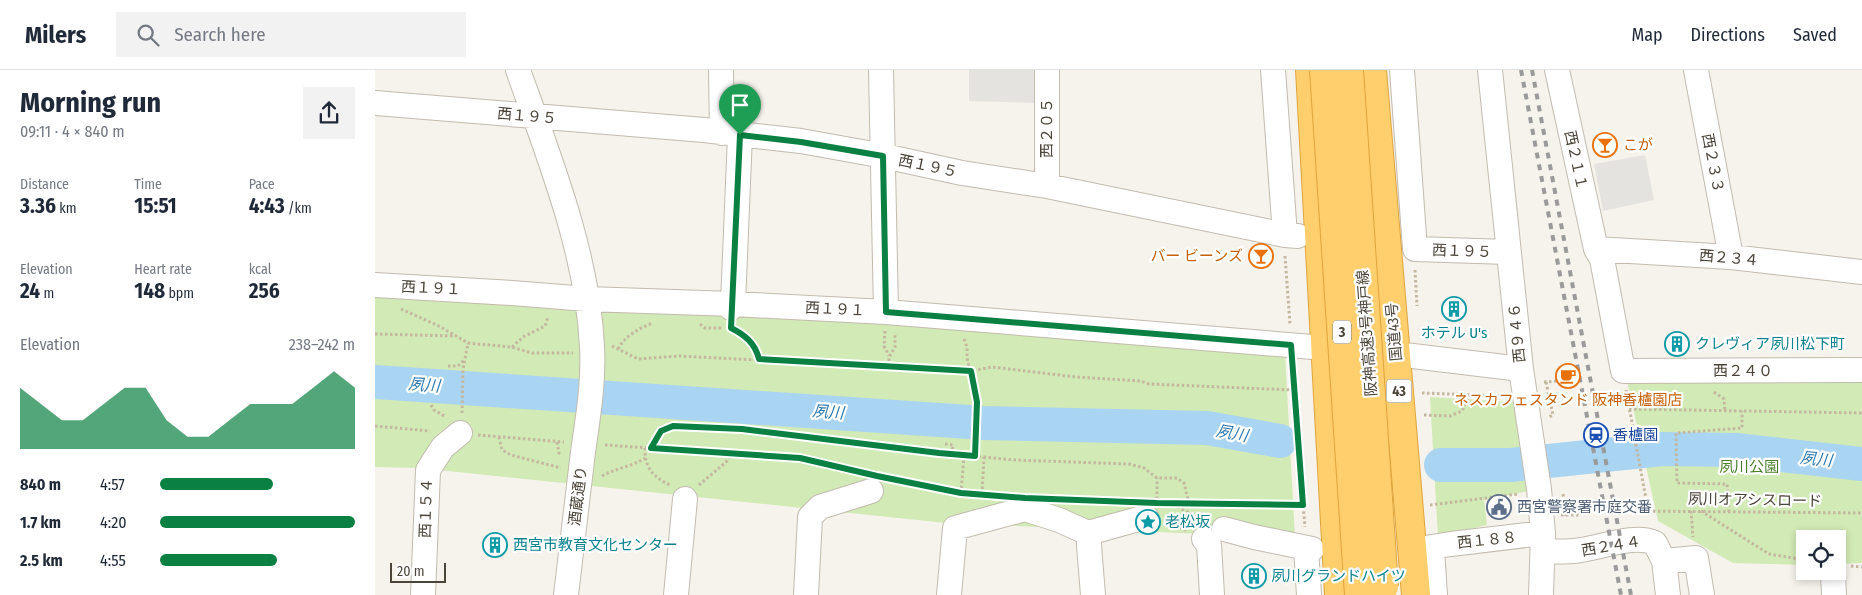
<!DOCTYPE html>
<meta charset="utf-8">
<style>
:root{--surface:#fff;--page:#f2f2f3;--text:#1f2937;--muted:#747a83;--line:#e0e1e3;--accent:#0b8043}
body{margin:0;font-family:"Fira Sans Condensed","Noto Sans JP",sans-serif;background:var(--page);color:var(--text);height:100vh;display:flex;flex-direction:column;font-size:19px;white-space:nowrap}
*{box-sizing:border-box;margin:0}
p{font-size:16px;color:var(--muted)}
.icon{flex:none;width:28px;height:28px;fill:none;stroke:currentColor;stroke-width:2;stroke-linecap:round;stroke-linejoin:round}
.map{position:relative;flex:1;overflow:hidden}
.drawer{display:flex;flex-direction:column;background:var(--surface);width:375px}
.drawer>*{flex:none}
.tools{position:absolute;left:1421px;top:460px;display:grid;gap:10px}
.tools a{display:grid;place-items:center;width:50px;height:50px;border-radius:0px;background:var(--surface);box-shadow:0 2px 8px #0003;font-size:25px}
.scale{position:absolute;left:15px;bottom:12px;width:56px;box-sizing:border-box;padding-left:5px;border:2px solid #4b4439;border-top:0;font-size:14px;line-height:18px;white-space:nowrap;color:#4b4439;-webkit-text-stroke:4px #fff;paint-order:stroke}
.pin{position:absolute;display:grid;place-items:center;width:42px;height:42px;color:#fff;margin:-51px -21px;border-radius:50% 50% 50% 0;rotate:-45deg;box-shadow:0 0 5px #0007}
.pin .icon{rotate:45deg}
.round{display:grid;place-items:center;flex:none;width:52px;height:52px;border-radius:0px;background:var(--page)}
.summary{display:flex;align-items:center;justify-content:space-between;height:85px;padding:0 20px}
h1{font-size:28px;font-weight:700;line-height:38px}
.stats{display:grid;grid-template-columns:repeat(3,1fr);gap:8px;height:85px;padding:5px 20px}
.stats div{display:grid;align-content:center}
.stats b{font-size:21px;font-weight:700}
.stats small{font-size:14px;font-weight:400}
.stats p{font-size:14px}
.chart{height:140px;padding:10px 20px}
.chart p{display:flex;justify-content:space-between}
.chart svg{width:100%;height:90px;margin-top:5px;fill:var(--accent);opacity:.7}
ul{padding:0 20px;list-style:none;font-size:16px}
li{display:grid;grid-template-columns:80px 60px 1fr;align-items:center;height:38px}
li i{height:12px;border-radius:6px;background:var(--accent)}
header{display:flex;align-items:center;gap:30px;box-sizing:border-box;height:70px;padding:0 25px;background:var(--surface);border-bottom:1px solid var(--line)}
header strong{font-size:24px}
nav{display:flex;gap:28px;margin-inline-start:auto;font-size:18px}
.search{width:350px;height:45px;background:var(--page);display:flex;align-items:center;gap:12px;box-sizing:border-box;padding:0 18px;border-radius:0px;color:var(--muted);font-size:19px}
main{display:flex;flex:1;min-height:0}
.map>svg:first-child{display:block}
</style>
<header>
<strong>Milers</strong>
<div class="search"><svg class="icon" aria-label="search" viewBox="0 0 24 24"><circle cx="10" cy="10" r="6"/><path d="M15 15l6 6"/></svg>Search here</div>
<nav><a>Map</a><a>Directions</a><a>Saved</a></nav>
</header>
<main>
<section class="drawer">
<div class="summary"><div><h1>Morning run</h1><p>09:11 · 4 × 840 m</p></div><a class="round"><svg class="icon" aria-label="share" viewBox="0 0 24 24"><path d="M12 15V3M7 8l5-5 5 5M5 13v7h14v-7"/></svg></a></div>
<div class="stats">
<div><p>Distance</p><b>3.36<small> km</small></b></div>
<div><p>Time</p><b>15:51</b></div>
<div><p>Pace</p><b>4:43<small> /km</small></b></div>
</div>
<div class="stats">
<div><p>Elevation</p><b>24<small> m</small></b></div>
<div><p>Heart rate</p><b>148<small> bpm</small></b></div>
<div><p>kcal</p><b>256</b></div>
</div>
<div class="chart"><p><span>Elevation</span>238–242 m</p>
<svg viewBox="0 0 160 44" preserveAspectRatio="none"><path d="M0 44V14L10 22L20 30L30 30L40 22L50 14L60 14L70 30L80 38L90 38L100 30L110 22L120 22L130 22L140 14L150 6L160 14V44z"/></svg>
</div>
<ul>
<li><b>840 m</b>4:57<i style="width:58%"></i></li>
<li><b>1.7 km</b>4:20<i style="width:100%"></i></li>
<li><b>2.5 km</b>4:55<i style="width:60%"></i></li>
</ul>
</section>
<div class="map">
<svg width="1487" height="525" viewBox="0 0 1487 525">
<rect width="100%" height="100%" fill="#f6f3ec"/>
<!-- green -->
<path fill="#d2eab5" d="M0,223L557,252L910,283L920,468L571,453L44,398L0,397Z
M1487,305V493L1463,494L1462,469H1430V495L1358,493L1283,451L1252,311Z
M1055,327L1138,332L1154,421L1109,430L1112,455L1063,467Z"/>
<!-- parking -->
<path fill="#e5e3e0" d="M594,0H661V33L594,31Z
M1270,85L1279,130L1228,141L1219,94Z"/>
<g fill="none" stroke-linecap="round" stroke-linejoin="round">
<!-- river -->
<path stroke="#a9d4f2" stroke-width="34" d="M0,312L609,353L832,358L905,371
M1066,395H1136L1287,379L1361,380L1487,394"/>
<defs>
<path id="minor" d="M143,0C174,87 213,184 217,277C219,312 213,347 208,382C202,430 197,477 191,525
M346,0L347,63
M506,0L511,242
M672,0V116
M898,0L910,165
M1027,0L1040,179L1133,182
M1115,0L1146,299L1164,419L1168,463L1166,525
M1182,0L1221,179L1227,189L1248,301L1487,300
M1321,0L1356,187
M0,33L329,60L426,71L509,86L587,103L672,116L910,165L923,166
M1221,179L1356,187L1487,202
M0,215L137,223L212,229L358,234L511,242L950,278
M356,238L358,234L365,65
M1021,284L1146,299
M849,459L879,467L937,479
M713,463L718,525
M713,463L771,447
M829,469L834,475L837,525
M931,478L934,525
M1050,478L1076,474L1168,463
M1057,478L1060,525
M1168,481C1178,481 1189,482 1199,481C1224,479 1258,463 1280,473L1289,491L1293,525
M1289,491L1321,488L1327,525
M1458,504L1459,525
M48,525L53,400L68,377L85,363
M301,525L310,429
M431,525L435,447L445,437L496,421
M574,525L580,458L650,439L684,450L713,463"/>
<path id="highway" d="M935,0L964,525
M997,0L1041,525"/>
</defs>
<!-- minor casing -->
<use href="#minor" stroke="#c2bbae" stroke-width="26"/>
<!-- highway casing -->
<use href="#highway" stroke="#e0a43c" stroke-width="30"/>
<!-- path -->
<path stroke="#c4b79f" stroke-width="3" stroke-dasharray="2.5 2.5" stroke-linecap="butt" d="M910,186L915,254
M1040,200L1042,236
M26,239L64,256L93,273L136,277L157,283H198
M325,254L330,258H348
M358,259C372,266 380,274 384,289
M510,261L509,276L514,286
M0,264L81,266
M589,269L592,277V288L602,332L600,386
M237,276L263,289L304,286L596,301L617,297L701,307L766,311L774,314L918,320
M137,277L148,267L170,256L173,247
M243,279C250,266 264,258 278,253
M73,296H83L89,290
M514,296V287L520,277V263
M916,297L930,457
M1169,312L1184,311
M1171,312L1178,345L1174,347
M1251,320L1273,440
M1339,322L1349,329L1350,341
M1047,323L1129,326
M56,335L59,340L71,347
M1254,339L1487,343
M87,343L88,299L93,273
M1049,345L1075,346L1087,341L1095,325
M0,356L55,361
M103,365L189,372
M124,367L127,380L136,385L186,398
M182,372L184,383L186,384
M570,374L578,375L577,384
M230,375L425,388L485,402
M270,378C269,397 278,407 295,415
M276,378L286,361L298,356L367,359L564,383L640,390L754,394L769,398L782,408H802L809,413L814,434
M227,406C241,398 256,397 270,388
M513,408L576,422L617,425
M324,415L351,392L357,383
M586,423L589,385
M607,424L609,387
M1188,424L1191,446
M691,429L745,431
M782,429V408
M786,433L928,435
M798,434L823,448
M1055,435L1143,424
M1263,441L1487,443
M1316,441L1318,467
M1326,441L1394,484L1430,490
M1354,442L1352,414L1302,413L1301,363L1367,358V341
M1186,445H1204
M791,450L812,461
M1476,496L1487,497"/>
<!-- minor -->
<use href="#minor" stroke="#fff" stroke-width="24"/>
<!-- highway -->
<use href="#highway" stroke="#ffcf6e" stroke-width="28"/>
<!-- rail -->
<path stroke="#9a9a9a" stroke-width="4" stroke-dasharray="6 6" stroke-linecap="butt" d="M1146,0L1246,525
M1157,0L1256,525"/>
<defs>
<path id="highway-bridge" d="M949,0L984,525
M974,0L1009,517"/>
</defs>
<!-- highway-bridge casing -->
<use href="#highway-bridge" stroke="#e0a43c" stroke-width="30" stroke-linecap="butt"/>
<!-- highway-bridge -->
<use href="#highway-bridge" stroke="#ffcf6e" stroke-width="28"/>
</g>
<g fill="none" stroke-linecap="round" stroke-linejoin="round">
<defs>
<path id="route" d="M365,65L426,72L508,86L511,242L916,275L928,435L782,433L650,428L586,423L502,406L425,388L276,378L286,361L298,356L367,359L564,383L600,386L602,332L596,301L384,289C380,273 370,265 356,258Z"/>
</defs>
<!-- route casing -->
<use href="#route" stroke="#fff" stroke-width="10"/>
<!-- route -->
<use href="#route" stroke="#0b8043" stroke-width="6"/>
</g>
<!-- icons -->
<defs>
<symbol id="bar-ring" viewBox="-11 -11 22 22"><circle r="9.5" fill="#fff" stroke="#e8710a" stroke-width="1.5"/><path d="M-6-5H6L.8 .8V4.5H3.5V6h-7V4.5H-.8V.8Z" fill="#e8710a"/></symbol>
<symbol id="building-ring" viewBox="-11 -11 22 22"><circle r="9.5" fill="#fff" stroke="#0f9aa8" stroke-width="1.5"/><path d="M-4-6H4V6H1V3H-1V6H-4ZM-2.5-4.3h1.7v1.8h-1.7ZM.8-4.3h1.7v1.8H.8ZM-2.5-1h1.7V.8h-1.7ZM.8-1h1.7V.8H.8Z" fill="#0f9aa8"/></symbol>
<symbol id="cafe-ring" viewBox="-11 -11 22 22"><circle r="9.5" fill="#fff" stroke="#e8710a" stroke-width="1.5"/><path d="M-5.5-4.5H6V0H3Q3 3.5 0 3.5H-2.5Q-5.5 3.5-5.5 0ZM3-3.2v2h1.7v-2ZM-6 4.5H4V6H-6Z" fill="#e8710a"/></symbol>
<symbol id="station-ring" viewBox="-11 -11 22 22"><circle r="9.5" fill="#fff" stroke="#1a4fb4" stroke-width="1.5"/><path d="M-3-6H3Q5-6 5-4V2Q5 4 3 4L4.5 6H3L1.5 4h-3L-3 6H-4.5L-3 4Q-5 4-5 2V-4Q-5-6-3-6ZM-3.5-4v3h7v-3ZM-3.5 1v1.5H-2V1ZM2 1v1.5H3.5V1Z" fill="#1a4fb4"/></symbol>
<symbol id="civic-ring" viewBox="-11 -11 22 22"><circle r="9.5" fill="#fff" stroke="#5c6f8a" stroke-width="1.5"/><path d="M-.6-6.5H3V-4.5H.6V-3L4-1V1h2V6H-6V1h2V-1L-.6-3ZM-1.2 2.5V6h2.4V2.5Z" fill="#5c6f8a"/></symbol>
<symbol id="sight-ring" viewBox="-11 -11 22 22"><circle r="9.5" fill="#fff" stroke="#0f9aa8" stroke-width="1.5"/><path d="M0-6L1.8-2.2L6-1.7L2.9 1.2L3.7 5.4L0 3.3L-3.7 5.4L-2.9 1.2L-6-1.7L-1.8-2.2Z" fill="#0f9aa8"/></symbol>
</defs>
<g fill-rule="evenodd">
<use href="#bar-ring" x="1216" y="61" width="28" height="28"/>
<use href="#bar-ring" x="872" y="172" width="28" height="28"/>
<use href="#building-ring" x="1065" y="225" width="28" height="28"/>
<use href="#building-ring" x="1288" y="260" width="28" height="28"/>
<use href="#cafe-ring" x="1179" y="292" width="28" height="28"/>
<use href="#station-ring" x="1207" y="351" width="28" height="28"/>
<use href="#civic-ring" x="1110" y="423" width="28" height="28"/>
<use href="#sight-ring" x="759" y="438" width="28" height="28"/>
<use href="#building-ring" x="106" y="461" width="28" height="28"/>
<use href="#building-ring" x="865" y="492" width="28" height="28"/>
</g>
<g text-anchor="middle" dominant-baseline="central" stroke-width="4.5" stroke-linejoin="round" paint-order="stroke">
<!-- shield labels -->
<g fill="#fff" stroke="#817c74" stroke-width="1">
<rect x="958" y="250.5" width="18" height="23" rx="4"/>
<rect x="1011.5" y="309.5" width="25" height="23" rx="4"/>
</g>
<g font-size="14" font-weight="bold" fill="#4b4439">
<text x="967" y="262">3</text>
<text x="1024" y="321">43</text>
</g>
<!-- street labels -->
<g font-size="15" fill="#4b4439" stroke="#fff">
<text transform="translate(152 46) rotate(5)">西１９５</text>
<text transform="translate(672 58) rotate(-90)">西２０５</text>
<text transform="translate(1201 90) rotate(78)">西２１１</text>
<text transform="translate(1338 93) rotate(79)">西２３３</text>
<text transform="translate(553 96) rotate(12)">西１９５</text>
<text transform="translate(1087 181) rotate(2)">西１９５</text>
<text transform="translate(1354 188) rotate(5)">西２３４</text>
<text transform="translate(56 218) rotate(3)">西１９１</text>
<text transform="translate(460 239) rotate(3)">西１９１</text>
<text transform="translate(1019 262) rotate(-95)">国道43号</text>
<text transform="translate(992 263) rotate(-94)">阪神高速3号神戸線</text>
<text transform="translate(1142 263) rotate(-96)">西９４６</text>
<text x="1368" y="301">西２４０</text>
<text transform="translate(203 426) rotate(-83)">酒蔵通り</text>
<text transform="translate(1380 430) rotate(1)">夙川オアシスロード</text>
<text transform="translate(51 438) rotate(-88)">西１５４</text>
<text transform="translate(1112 470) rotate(-6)">西１８８</text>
<text transform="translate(1236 476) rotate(-9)">西２４４</text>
</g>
<!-- food labels -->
<g font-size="15" fill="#c56008" stroke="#fff" text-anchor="start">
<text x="1248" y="75">こが</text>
<text x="868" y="186" text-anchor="end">バー ビーンズ</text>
<text x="1193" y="330" text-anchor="middle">ネスカフェスタンド 阪神香櫨園店</text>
</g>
<!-- culture labels -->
<g font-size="15" fill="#0d838f" stroke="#fff" text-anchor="start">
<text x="1079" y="263" text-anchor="middle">ホテル U's</text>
<text x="1320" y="274">クレヴィア夙川松下町</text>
<text x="790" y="452">老松坂</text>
<text x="138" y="475">西宮市教育文化センター</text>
<text x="896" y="506">夙川グランドハイツ</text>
</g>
<!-- transit labels -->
<g font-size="15" fill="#164399" stroke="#fff" text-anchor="start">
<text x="1238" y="365">香櫨園</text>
</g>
<!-- park labels -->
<g font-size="15" fill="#4a7f2a" stroke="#fff">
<text x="1374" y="397">夙川公園</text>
</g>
<!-- service labels -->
<g font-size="15" fill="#4e5e75" stroke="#fff" text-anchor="start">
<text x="1142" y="437">西宮警察署市庭交番</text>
</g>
<!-- water labels -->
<g font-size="16" font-style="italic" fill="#2e7ab2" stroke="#fff">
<text transform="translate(49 315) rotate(4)">夙川</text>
<text transform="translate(453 342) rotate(4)">夙川</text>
<text transform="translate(857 363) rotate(10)">夙川</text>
<text transform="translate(1441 389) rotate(6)">夙川</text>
</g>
</g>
</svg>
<div class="tools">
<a><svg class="icon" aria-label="locate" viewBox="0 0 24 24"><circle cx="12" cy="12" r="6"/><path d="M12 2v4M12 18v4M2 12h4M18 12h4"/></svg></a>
</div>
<div class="scale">20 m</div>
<div class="pin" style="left:365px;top:65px;background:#1e9e55"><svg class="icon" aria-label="arrive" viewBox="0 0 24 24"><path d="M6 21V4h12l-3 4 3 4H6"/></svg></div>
</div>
</main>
